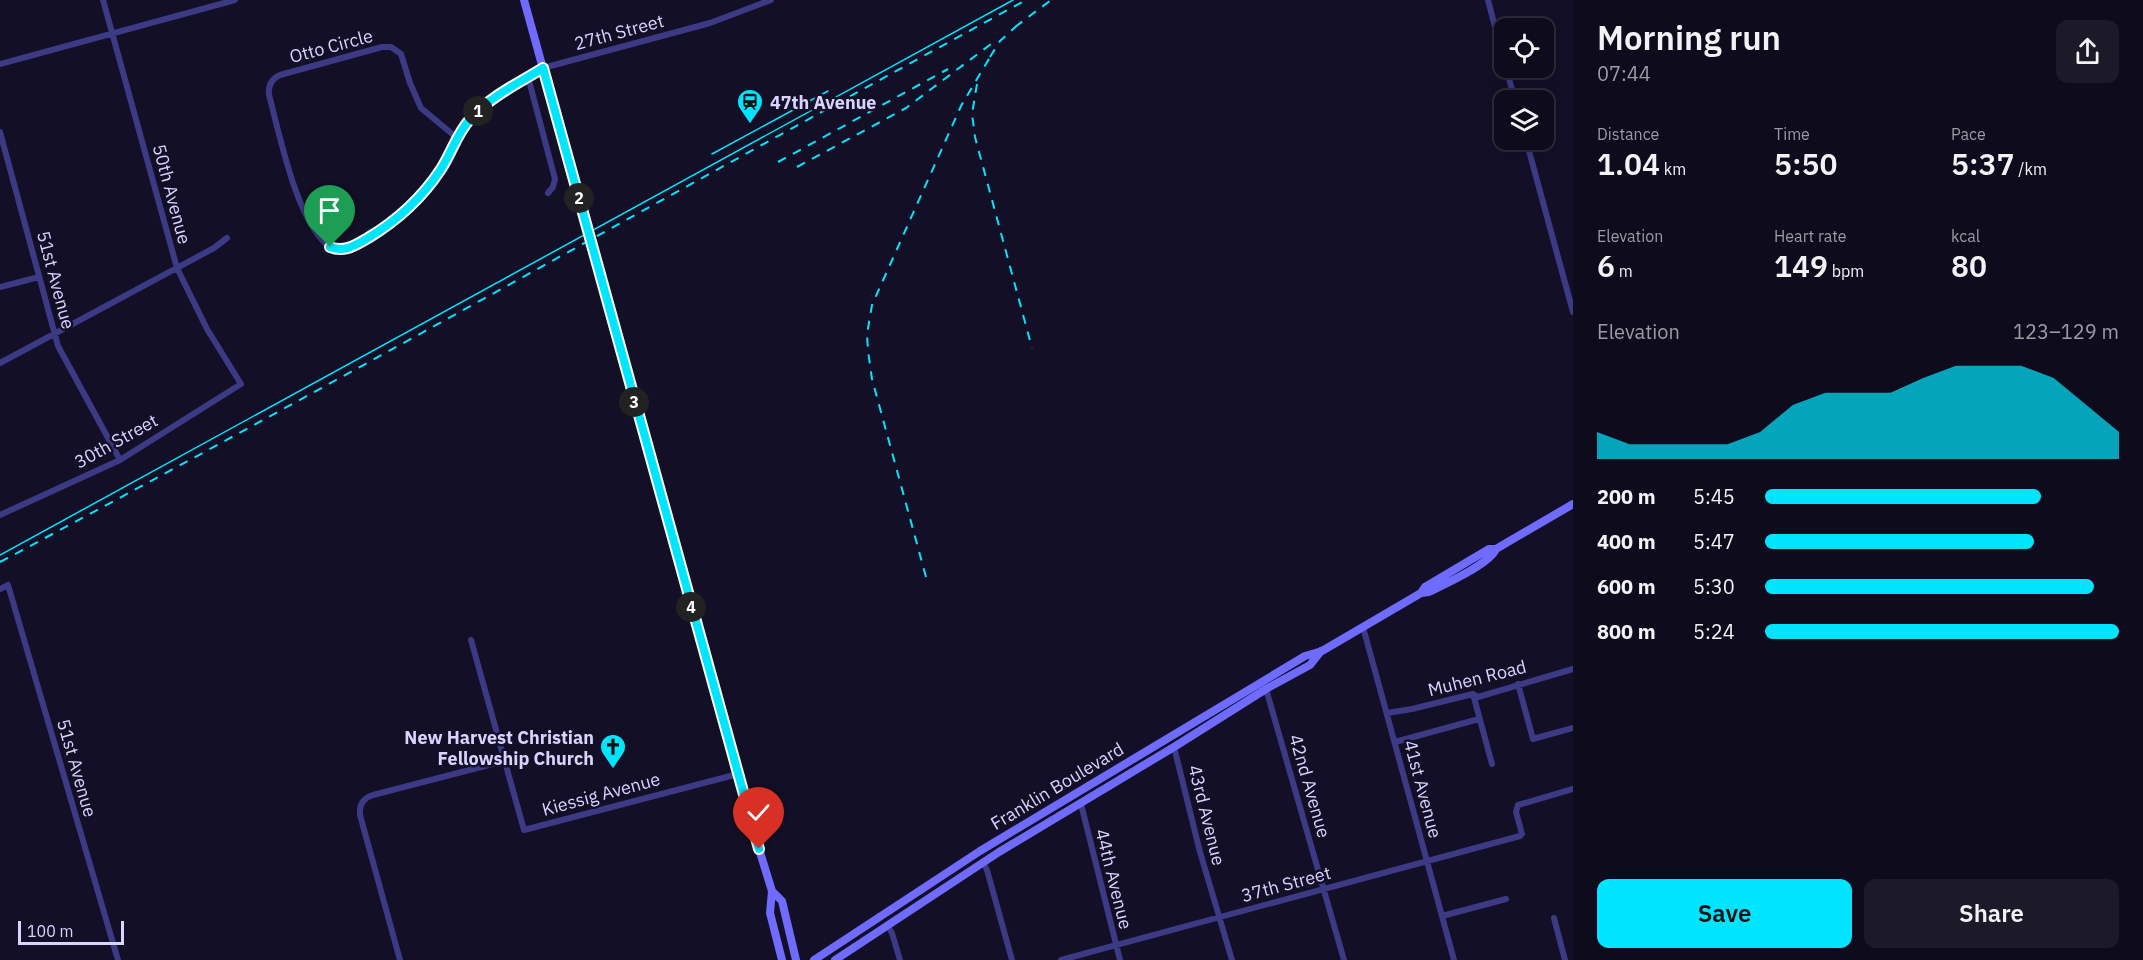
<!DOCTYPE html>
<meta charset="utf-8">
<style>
:root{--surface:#0e0b1c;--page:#1c1929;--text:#f1f3f6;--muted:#9b9ba3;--line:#2e2b3b;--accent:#00e5ff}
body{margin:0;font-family:"IBM Plex Sans",sans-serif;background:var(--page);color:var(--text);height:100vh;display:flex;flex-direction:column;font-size:22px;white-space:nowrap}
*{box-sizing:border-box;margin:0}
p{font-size:20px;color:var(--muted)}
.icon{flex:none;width:33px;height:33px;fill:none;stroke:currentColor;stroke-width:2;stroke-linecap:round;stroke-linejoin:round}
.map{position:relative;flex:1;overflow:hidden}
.sheet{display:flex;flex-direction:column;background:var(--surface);width:570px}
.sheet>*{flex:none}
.buttons{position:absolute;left:1494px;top:18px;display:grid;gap:12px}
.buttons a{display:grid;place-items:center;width:60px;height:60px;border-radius:12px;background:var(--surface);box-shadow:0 3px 15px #0003,0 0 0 2px var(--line);font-size:30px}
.scale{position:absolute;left:18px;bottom:15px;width:106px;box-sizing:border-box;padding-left:6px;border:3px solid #d9d4ff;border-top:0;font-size:16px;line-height:21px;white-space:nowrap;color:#d9d4ff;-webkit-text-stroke:4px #130f26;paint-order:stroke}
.pin{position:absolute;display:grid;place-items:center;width:51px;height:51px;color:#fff;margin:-62px -26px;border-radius:50% 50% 50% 0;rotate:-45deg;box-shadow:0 0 6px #0007}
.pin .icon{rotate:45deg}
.km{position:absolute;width:30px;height:30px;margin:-15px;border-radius:50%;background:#222;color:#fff;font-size:16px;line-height:30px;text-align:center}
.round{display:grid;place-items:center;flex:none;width:63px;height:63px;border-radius:12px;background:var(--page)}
.overview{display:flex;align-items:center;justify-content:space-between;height:102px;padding:0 24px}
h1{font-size:33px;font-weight:600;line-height:45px}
.figures{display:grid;grid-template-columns:repeat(3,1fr);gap:9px;height:102px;padding:6px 24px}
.figures div{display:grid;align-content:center}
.figures b{font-size:30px;font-weight:600}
.figures small{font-size:16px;font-weight:400}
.figures p{font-size:16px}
.chart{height:168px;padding:12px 24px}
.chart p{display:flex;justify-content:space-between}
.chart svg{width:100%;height:108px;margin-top:6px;fill:var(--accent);opacity:.7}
.primary-button{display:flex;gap:12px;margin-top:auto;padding:12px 24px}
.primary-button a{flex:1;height:69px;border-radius:12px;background:var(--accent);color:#111;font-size:24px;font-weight:600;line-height:69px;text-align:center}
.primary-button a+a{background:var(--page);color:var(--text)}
ul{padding:0 24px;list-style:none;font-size:20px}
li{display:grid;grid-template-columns:96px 72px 1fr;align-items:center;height:45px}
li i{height:15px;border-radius:8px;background:var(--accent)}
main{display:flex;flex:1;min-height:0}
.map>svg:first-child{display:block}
</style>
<main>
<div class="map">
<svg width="1573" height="960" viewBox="0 0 1573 960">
<rect width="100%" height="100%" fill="#130f26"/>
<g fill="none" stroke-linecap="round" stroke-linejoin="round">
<!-- street -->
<path stroke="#3d3a85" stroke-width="6" d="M1488,0L1504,62
M0,64L235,0
M1506,68L1515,100
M528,77L555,179L553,187L548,193
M0,132L58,346L120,460
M457,138L421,108L410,83L401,54L391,47H382L280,75C271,79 268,86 269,95C280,136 296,217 326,244C331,249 337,250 343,250L386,227L408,209L428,188L440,170L457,138L469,119L488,103L543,68L710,23L771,0
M1526,140L1573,312
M0,287L39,277
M0,363L214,248L227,238
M0,515L120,460L241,384L207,329L177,268L103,0
M0,589L8,585L118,960
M1363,627L1454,960
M471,640L524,830L738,774
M1518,684L1533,739L1573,728
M1266,689L1344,960
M1473,694L1492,764
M1387,713L1412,709L1473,694L1478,697L1573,669
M1395,742L1479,719
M1174,747L1200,852L1232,960
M1081,804L1120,960
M983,862L987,870L1012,960
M1442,916L1506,899
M1554,918L1565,960
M887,925L892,933L900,960
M400,960L360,815C359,805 363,798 373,795L504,761
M1061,960L1520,836L1522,834L1516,812L1518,805L1573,789"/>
<!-- secondary -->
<path stroke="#6f6bff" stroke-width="8" d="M524,0L759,849L772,891L770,913L782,960
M1421,593L1429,592C1445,584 1490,564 1496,549
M772,891L782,901L796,960
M814,960L980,851L1305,656L1322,651L1421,593L1425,587L1489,549H1496L1573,504
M835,960L999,852L1174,747L1266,689L1310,665L1321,651"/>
<!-- tram -->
<path stroke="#00e5ff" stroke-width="1.5" d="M712,154L828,91
M0,555L1013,0"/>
<!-- rail -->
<path stroke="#00e5ff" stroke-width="2" stroke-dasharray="9 8" stroke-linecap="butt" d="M1015,27L1051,0
M990,57L1000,41L1021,22
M977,84L972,114L975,137L1032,348
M778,162L948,69
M797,167L906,108L995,41
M0,562C344,379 684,186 1026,0
M926,577L872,379L868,351L867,334L872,305L961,106L993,52"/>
</g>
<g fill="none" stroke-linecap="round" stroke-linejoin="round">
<defs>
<path id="route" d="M330,247C345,253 355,245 368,238C398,220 422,198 441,169C452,152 457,133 471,118C491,96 519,83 543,68L759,849"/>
</defs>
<!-- route casing -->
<use href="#route" stroke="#fff" stroke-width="12"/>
<!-- route -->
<use href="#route" stroke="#00e5ff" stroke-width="8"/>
</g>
<!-- icons -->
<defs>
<symbol id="station-pin" viewBox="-11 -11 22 30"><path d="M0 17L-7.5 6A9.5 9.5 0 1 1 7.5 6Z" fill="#00e5ff" stroke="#130f26"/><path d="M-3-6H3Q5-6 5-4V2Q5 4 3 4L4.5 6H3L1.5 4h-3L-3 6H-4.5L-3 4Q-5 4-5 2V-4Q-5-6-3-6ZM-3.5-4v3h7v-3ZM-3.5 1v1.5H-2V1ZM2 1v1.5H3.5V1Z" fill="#111"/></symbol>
<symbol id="church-pin" viewBox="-11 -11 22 30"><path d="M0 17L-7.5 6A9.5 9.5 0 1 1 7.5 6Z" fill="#00e5ff" stroke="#130f26"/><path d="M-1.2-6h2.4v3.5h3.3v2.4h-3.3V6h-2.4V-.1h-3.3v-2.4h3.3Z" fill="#111"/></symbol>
</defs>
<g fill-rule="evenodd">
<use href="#station-pin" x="735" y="87" width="30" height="40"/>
<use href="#church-pin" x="598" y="732" width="30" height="40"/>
</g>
<g text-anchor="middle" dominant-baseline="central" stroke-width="5" stroke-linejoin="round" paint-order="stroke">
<!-- street labels -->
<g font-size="18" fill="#d9d4ff" stroke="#130f26">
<text transform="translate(619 32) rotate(-15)">27th Street</text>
<text transform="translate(331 46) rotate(-15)">Otto Circle</text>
<text transform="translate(172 194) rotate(75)">50th Avenue</text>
<text transform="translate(56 280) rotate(75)">51st Avenue</text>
<text transform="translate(116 441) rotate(-29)">30th Street</text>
<text transform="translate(1477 678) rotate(-14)">Muhen Road</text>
<text transform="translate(77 768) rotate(74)">51st Avenue</text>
<text transform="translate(1057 786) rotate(-31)">Franklin Boulevard</text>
<text transform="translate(1310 786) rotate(74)">42nd Avenue</text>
<text transform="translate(1423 789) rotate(75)">41st Avenue</text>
<text transform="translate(601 794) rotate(-15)">Kiessig Avenue</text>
<text transform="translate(1207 815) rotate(76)">43rd Avenue</text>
<text transform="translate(1114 879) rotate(76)">44th Avenue</text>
<text transform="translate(1286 884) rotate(-15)">37th Street</text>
</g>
<!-- poi labels -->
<g font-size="18" font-weight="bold" fill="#d9d4ff" stroke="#130f26" text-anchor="start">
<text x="770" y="102">47th Avenue</text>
<text x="594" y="737" text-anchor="end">New Harvest Christian<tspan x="594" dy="21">Fellowship Church</tspan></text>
</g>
</g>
</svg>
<div class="buttons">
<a><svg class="icon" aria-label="locate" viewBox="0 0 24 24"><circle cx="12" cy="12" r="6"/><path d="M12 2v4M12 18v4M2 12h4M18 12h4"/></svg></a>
<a><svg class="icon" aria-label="layers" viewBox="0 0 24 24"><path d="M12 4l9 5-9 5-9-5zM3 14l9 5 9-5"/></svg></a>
</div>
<div class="scale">100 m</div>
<div class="pin" style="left:330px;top:247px;background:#1e9e55"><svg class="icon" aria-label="arrive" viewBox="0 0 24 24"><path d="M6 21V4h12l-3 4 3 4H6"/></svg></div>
<div class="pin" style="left:759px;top:849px;background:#d93025"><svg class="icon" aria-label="check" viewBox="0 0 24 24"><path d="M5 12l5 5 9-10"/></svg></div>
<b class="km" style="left:478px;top:111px">1</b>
<b class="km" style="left:579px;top:198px">2</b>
<b class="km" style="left:634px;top:402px">3</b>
<b class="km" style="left:691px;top:607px">4</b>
</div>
<section class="sheet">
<div class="overview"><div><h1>Morning run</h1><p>07:44</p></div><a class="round"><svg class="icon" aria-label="share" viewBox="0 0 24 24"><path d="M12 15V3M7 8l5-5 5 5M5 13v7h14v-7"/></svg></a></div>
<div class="figures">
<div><p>Distance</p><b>1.04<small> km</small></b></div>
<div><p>Time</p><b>5:50</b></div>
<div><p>Pace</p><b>5:37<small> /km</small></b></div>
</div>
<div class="figures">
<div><p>Elevation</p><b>6<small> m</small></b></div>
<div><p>Heart rate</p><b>149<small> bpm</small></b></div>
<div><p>kcal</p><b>80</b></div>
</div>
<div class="chart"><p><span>Elevation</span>123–129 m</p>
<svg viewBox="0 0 160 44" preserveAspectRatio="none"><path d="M0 44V33L10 38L20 38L30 38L40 38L50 33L60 22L70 17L80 17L90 17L100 11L110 6L120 6L130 6L140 11L150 22L160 33V44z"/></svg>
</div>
<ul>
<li><b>200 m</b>5:45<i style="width:78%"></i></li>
<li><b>400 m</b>5:47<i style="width:76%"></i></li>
<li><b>600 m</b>5:30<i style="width:93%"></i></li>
<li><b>800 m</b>5:24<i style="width:100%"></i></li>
</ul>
<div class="primary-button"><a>Save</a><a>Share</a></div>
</section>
</main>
